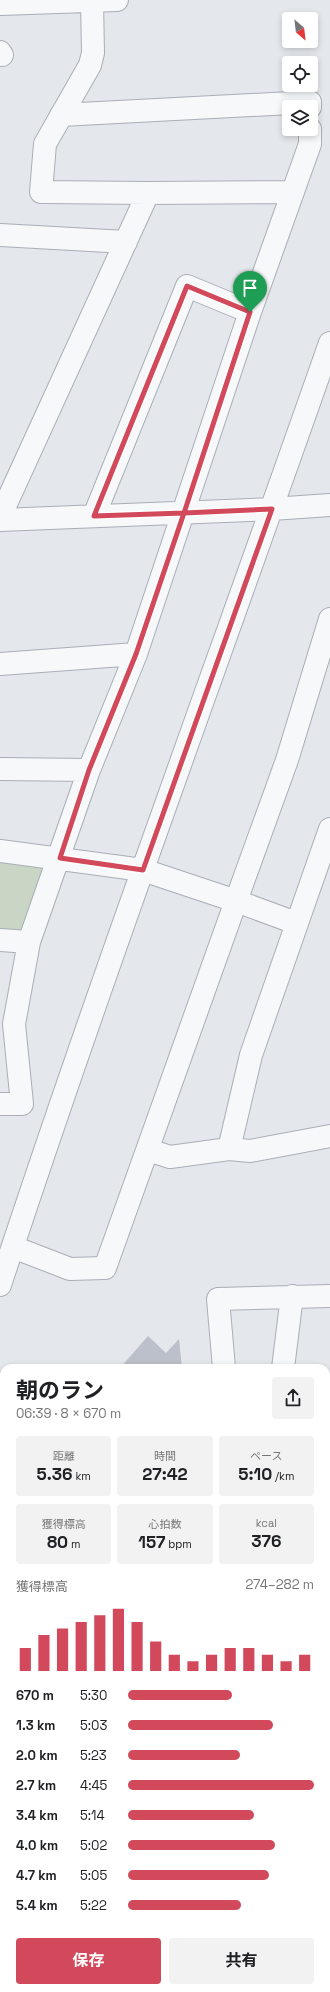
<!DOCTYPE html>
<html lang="ja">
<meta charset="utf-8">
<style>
:root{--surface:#fff;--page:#f2f2f2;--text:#202124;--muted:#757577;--accent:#d1495b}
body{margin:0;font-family:"Space Grotesk","Noto Sans JP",sans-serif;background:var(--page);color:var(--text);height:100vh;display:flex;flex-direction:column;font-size:15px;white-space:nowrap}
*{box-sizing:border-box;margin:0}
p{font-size:13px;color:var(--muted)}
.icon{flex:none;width:22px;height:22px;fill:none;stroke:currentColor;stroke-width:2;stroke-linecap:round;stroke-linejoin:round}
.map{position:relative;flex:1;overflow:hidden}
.panel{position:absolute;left:0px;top:1364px;width:330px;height:628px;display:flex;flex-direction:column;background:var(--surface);border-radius:12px 12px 0 0;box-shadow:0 2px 6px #0003}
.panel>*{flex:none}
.needle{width:26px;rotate:152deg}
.controls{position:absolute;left:282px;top:12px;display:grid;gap:8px}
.controls a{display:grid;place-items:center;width:36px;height:36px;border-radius:4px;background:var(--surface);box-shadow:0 2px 6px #0003;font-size:20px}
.pin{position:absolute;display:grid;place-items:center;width:34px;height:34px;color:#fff;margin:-41px -17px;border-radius:50% 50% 50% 0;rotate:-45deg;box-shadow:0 0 4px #0007}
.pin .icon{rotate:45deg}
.round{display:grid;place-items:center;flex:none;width:42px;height:42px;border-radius:4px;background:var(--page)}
.overview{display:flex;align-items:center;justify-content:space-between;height:68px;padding:0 16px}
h1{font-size:22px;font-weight:700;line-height:30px}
.metrics{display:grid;grid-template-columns:repeat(3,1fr);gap:6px;height:68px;padding:4px 16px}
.metrics div{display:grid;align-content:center;border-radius:4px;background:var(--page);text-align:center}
.metrics b{font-size:17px;font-weight:700}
.metrics small{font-size:11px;font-weight:400}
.metrics p{font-size:11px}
.chart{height:112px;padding:8px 16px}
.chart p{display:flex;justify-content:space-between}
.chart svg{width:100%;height:72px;margin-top:4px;stroke:var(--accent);stroke-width:6}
.primary-button{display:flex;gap:8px;margin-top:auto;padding:8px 16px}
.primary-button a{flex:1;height:46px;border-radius:4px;background:var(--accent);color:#fff;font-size:16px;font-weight:700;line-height:46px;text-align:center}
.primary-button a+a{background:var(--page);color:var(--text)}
ul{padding:0 16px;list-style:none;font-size:13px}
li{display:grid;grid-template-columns:64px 48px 1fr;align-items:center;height:30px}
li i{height:10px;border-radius:5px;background:var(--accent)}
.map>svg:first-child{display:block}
</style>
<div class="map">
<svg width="330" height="1992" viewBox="0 0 330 1992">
<rect width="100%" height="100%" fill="#e4e7ec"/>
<!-- green -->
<path fill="#c9d6c5" d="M0,859L44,863L47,869L20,934L0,932Z"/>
<!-- building -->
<path fill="#bbc0ca" d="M148,1336L166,1353L179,1339L182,1368H120Z"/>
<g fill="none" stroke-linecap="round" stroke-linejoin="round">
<defs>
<path id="minor" d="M92,0L93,53L90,65L45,144L41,192L148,193L293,192
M0,4L117,0
M0,52L2,55
M61,115L310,102V107
M0,235L126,242
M94,516L187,286L250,312L310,144V129
M0,517L148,193
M0,520L272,509L330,505
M0,664L136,654
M0,769L89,770
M0,851L143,870L236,901L287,760L330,619
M0,940L29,942
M0,1104H22L14,1024L29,942L89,770L136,654L250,312
M229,1149L251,1055L330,829
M148,1150L170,1157L229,1149L250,1151L330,1136
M13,1247L70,1269L105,1268L236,901L296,923
M0,1285C104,969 220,657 330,343
M224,1368L218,1299L330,1296
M283,1368L292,1296
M0,1453L4,1452
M326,1465L330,1466
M326,1630L330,1631
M326,1875L330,1866
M0,1943L4,1925
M326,1945L330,1946
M116,1988L136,1992
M84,1992L86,1988
M274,1992L276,1988"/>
</defs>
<!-- minor casing -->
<use href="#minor" stroke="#a9aeb7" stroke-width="24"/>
<!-- minor -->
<use href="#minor" stroke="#f7f8fa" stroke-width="22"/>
</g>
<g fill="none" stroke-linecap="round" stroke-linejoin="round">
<defs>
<path id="route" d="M250,312L187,286L94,516L184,513L136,654L89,770L60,858L143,870L272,509L184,513L250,312"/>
</defs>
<!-- route casing -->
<use href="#route" stroke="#fff" stroke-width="8"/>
<!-- route -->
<use href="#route" stroke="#d1495b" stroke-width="5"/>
</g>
</svg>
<div class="controls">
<a><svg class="needle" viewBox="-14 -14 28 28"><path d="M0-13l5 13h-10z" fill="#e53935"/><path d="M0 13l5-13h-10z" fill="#757577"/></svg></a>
<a><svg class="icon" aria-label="locate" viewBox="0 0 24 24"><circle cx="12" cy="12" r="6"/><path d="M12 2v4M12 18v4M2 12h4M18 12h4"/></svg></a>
<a><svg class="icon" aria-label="layers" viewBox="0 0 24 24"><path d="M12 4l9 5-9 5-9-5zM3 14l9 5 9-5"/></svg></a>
</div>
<div class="pin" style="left:250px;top:312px;background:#1e9e55"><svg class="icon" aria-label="arrive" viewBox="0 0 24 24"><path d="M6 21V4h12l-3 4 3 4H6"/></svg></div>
<section class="panel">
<div class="overview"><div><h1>朝のラン</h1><p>06:39 · 8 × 670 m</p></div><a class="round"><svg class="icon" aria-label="share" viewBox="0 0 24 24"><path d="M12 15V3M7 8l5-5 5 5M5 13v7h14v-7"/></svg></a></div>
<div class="metrics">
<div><p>距離</p><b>5.36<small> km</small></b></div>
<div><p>時間</p><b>27:42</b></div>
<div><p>ペース</p><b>5:10<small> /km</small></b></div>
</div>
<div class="metrics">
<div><p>獲得標高</p><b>80<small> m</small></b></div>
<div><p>心拍数</p><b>157<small> bpm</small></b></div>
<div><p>kcal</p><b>376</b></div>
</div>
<div class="chart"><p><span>獲得標高</span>274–282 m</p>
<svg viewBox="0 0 160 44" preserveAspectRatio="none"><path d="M5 44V30M15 44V22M25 44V18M35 44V14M45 44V10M55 44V6M65 44V14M75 44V26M85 44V34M95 44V38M105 44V34M115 44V30M125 44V30M135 44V34M145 44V38M155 44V34"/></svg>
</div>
<ul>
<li><b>670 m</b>5:30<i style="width:56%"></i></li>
<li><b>1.3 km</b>5:03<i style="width:78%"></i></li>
<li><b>2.0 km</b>5:23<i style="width:60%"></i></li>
<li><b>2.7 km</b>4:45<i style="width:100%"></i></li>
<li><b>3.4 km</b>5:14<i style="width:68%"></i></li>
<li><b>4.0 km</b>5:02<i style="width:79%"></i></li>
<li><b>4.7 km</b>5:05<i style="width:76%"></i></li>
<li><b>5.4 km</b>5:22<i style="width:61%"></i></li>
</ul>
<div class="primary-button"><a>保存</a><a>共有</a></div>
</section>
</div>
